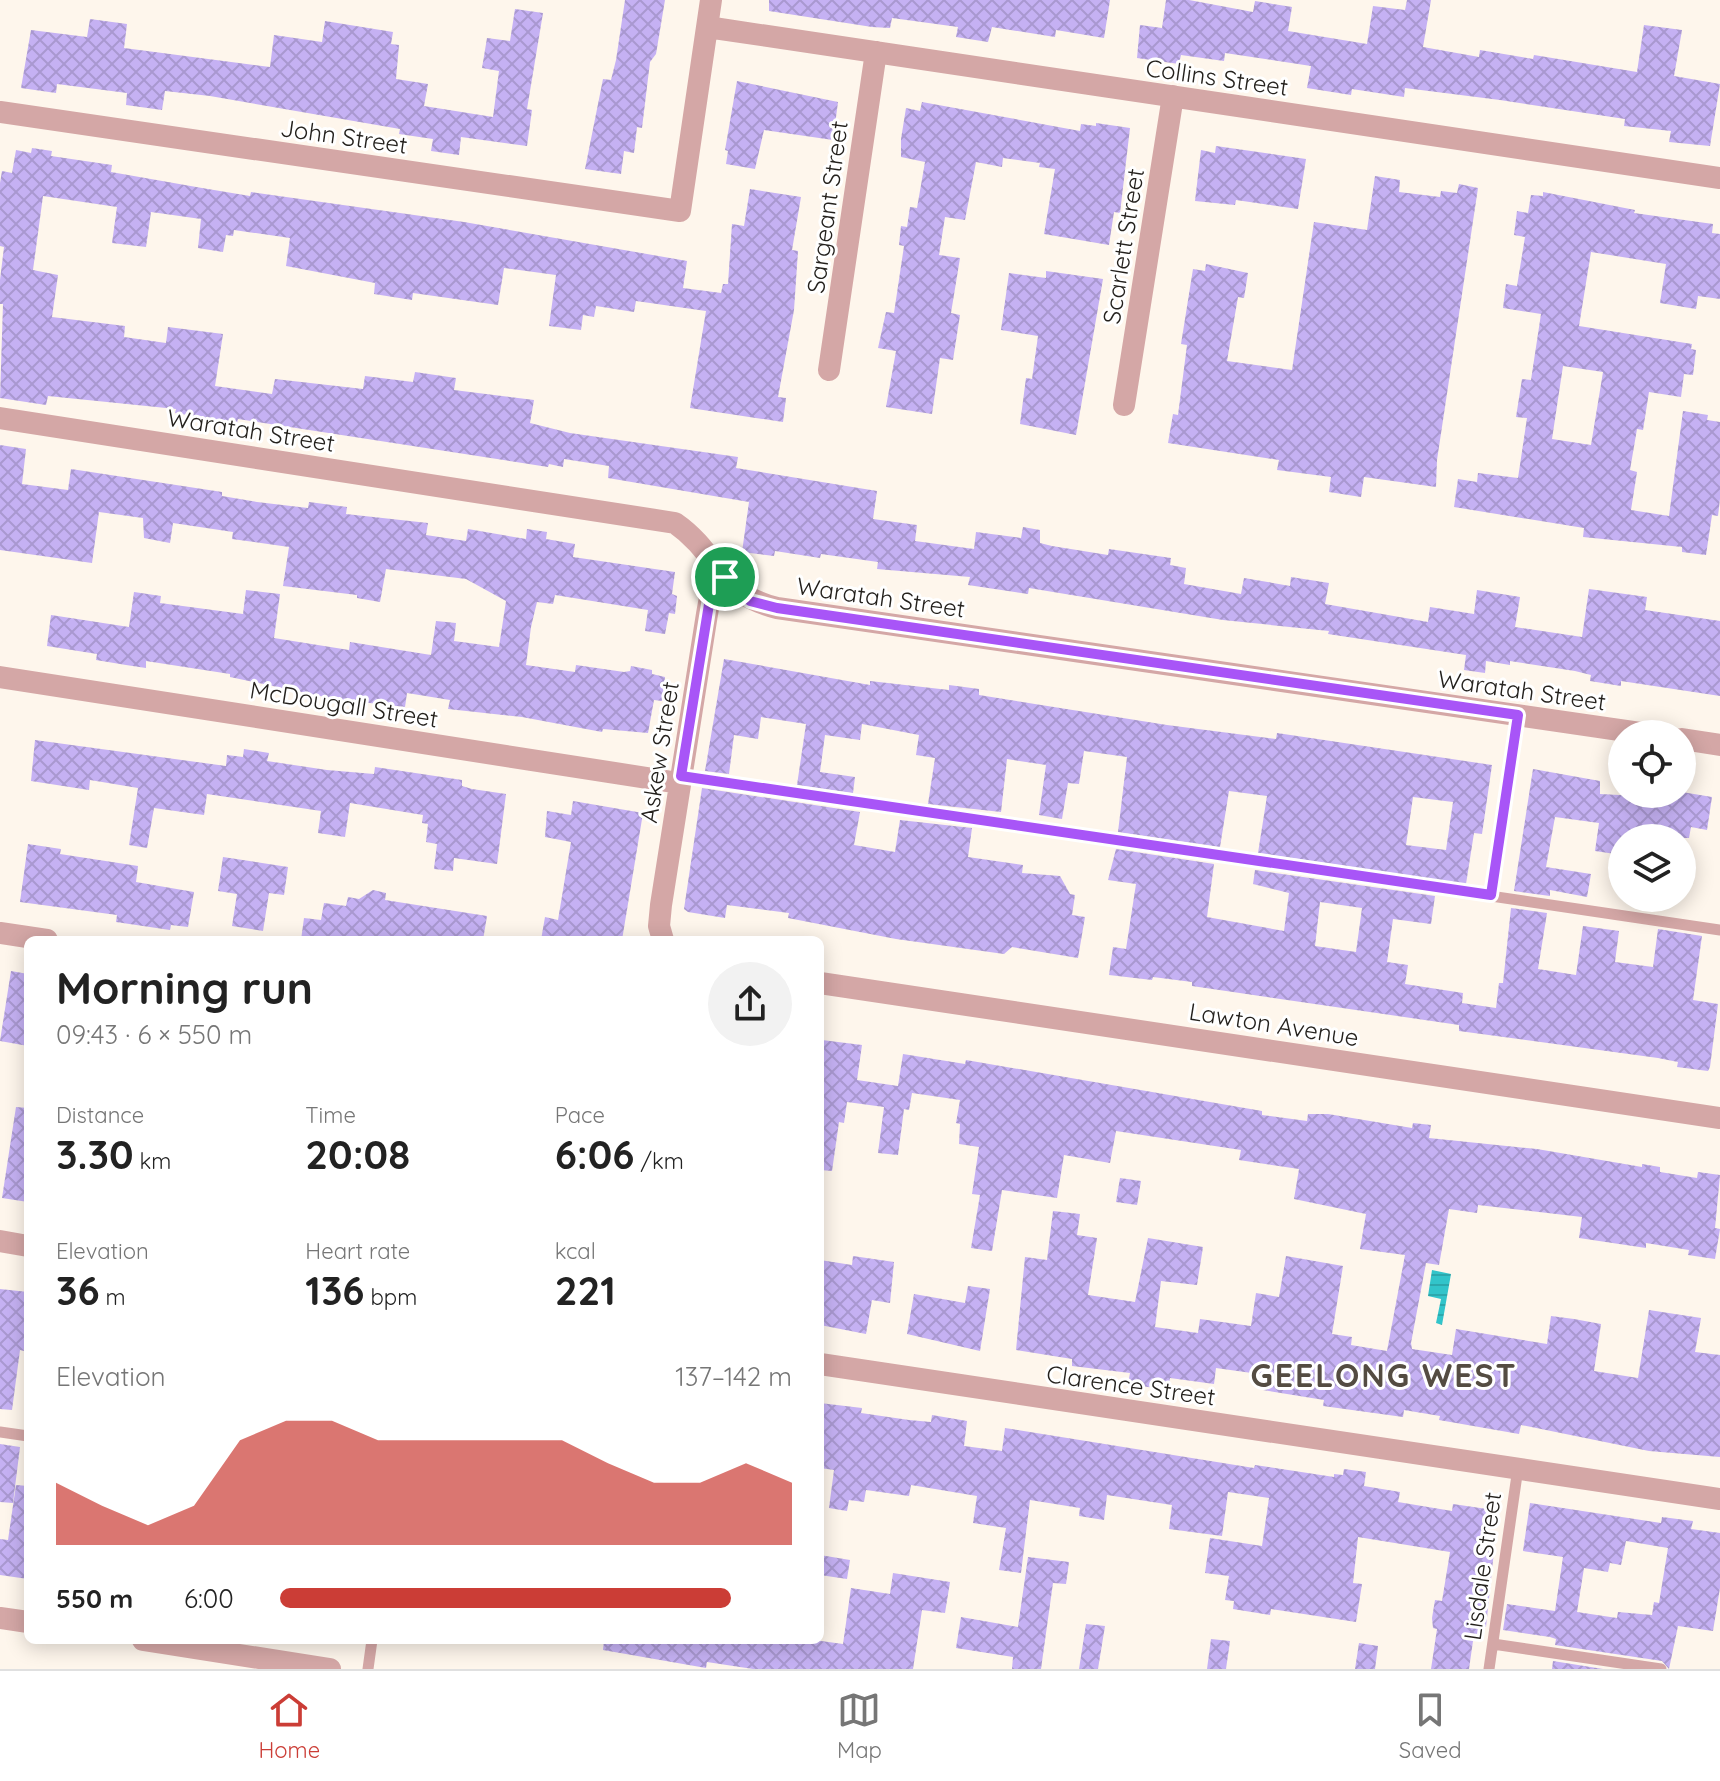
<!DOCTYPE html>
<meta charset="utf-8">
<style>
:root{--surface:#fff;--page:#f2f2f2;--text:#222;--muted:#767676;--line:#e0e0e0;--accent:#cb3d36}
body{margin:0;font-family:Quicksand,sans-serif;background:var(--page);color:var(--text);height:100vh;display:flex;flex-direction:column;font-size:30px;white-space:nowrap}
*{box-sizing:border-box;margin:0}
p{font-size:26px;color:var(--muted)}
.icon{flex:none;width:44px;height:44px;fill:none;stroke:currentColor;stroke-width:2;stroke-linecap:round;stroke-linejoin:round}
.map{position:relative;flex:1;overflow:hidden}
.side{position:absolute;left:24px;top:936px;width:800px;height:708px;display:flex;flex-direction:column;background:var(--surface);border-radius:12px;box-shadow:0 4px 20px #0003}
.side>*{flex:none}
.buttons{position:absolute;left:1608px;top:720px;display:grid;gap:16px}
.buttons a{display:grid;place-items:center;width:88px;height:88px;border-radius:50%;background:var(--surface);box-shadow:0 4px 20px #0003;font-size:40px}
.pin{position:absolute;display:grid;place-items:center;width:68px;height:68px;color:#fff;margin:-34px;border:4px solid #fff;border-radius:50%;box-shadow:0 2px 8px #0007}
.round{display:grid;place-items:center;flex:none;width:84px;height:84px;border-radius:42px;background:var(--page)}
.headline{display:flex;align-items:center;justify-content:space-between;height:136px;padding:0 32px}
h1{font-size:44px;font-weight:700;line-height:60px}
.stats{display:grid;grid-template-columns:repeat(3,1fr);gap:12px;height:136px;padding:8px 32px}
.stats div{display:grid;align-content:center}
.stats b{font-size:40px;font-weight:700}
.stats small{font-size:22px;font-weight:400}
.stats p{font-size:22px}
.chart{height:224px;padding:16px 32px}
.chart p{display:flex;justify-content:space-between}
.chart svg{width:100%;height:144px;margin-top:8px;fill:var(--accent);opacity:.7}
ul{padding:0 32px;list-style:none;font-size:26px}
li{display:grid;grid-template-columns:128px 96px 1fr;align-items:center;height:60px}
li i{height:20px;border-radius:10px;background:var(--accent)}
.dock{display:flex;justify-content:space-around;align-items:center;height:112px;border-top:2px solid var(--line);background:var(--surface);font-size:22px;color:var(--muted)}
.dock a{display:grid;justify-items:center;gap:4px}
.dock .selected{color:var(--accent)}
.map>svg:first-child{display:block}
</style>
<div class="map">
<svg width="1720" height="1669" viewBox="0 0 1720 1669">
<defs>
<pattern id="water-rules" width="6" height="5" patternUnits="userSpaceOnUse" patternTransform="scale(2)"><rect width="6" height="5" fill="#32c4ca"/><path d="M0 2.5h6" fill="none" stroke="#2ca8ad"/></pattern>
<pattern id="building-cross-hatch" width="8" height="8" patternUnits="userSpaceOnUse" patternTransform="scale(2)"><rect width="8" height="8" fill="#c5b1f3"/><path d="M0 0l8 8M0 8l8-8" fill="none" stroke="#a998d0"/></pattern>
</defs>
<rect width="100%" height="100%" fill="#fef6ec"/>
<!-- water -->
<path fill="url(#water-rules)" d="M1432,1270L1451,1274L1442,1325L1436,1323L1441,1299L1428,1296Z"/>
<!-- building -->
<path fill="url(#building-cross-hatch)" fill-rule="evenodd" d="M625,0H665L656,54L650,62L642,128L637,127L634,153L624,151L621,174L585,169L603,79L611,80L616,60Z
M769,0H1110L1104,38L1056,30L1055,37L992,27L988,42L956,37L958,27L892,18L890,28L872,27L769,11Z
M1166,0H1189L1253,12L1255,1L1292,7L1288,31L1367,44L1373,6L1405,10L1407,0H1431L1423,47L1479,57L1480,50L1533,59L1534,55L1637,72L1644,25L1682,30L1674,76L1720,84L1710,146L1669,142L1671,131L1624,126L1625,119L1500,100L1405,88L1404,97L1352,89L1351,95L1307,88L1311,66L1225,53L1224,61L1181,55L1179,64L1137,58L1140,25L1162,28Z
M515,9L543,13L527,109L532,110L527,146L461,137L459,155L431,151L433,139L399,134L400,129L210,96L165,91L162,110L126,105L127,93L57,84L56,93L21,88L31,30L87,37L90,19L127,24L124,48L270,67L274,35L322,42L325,21L393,32L391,44L399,45L396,79L428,84L424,106L493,117L499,71L482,68L487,38L510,41Z
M737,81L838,102L833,140L764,130L755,169L726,164L728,151L725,150Z
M922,102L1080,131L1081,124L1096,126V123L1130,128L1120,213L1114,212L1109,245L1044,234L1055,169L1039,167L1040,163L1003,158L1002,167L976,162L965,220L945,217L939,255L960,258L951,313L960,315L953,360L940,358L932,414L886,407L896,351L878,348L886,312L894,313L904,246L899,245L901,226L907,227L910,207L917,208L925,162L901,157V139L906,108L920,111Z
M1216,146L1306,159L1298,209L1236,200L1235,205L1195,201L1201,150L1215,153Z
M32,148L52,151L51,156L112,165L111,172L202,188L250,196L251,192L464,222L687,261L683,288L721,293L723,284H728L732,224L744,226L750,189L801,197L792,250L798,251L794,310L778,397L786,398L783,422L690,408L706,311L636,301L634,312L596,306L594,317L583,315L581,330L549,326L556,275L504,268L498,305L413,293L412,300L374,294L375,283L286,266L290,238L234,230L233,236L226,235L223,252L198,248L201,219L151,212L146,247L112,243L117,207L43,196L33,270L58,275L52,317L125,326L124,337L166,343L168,327L223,334L215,386L272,394L275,379L363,389L365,376L413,382L415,372L456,378L454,390L534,400L530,423L570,433L738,457L736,468L877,491L873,519L917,525L915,541L974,549L976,532L1021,538L1023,527L1040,530V543L1052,546L1108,555L1109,549L1171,558L1170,565L1186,568L1184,584L1241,594L1244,578L1290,586L1291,577L1329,583L1325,604L1428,622L1430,607L1474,614L1477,590L1520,597L1515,627L1582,637L1589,589L1647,597L1645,610L1720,621V696L1621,681V686L1590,681L1591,675L1575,671L1510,661V665L1486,661L1485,673L1464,670L1466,655L1328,634L1329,631L1223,620L1029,588L1028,594L968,585L970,577L877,569L878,562L821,554L820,558L775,551L774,556L742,552L749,502L608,478L609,466L564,459L563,467L549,464L548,467L238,419L237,423L175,413L176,409L48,396L46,405L0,398L3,304H0V280L4,247L0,246V183L2,171L12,173L16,150L31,153Z
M1375,176L1400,180L1399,192L1440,197L1441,191L1457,193L1459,184L1478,188L1437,460L1436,487L1364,477L1361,497L1329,492L1331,477L1277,470L1279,460L1168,443L1173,414L1178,415L1187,345L1181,344L1193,269L1205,271L1206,264L1248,273L1244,298L1238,297L1227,361L1292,370L1314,222L1367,230Z
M1543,192L1635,210L1634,213L1713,224L1712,233L1720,234V299L1698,296L1696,309L1660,303L1666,264L1591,252L1579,326L1692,344L1691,349L1696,350L1693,375L1684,374L1681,397L1649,392L1643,430L1637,429L1630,470L1637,472L1631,510L1669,516L1683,411L1708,415L1707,420L1720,422V499L1718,516L1712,515L1706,555L1682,552V547L1583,537L1584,528L1454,507L1458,479L1477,482L1478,473L1518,478L1527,418L1516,417L1522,379L1531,380L1541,314L1503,308L1506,284L1517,286L1525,237L1514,235L1517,211L1528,213L1531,195L1543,196ZM1563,366L1603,372L1591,445L1552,439Z
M1046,271L1103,279L1076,435L1020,424L1026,378L1032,379L1038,336L1001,330L1009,273L1046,278Z
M0,445L26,449L22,484L68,490L71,469L222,492V496L257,502L308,508L309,502L347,507L346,514L428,523L426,535L466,541L468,529L526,539L527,529L547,532L546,539L575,544L573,557L675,572L672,594L677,596L675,614L669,613L665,634L645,631L648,610L555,595L553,604L537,602L531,627L526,665L575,672L576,665L624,672L630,671L631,666L652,670V674L665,677L662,701L654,700L648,733L603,729L602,732L522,717L448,709L450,700L407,693L405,707L334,699L230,677V674L146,661V668L126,665L96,660L97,654L47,646L51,615L129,627L134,592L161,596L160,603L243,614L246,590L280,594L274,638L349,650L350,642L431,655L436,621L456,623L454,641L499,647L506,601L466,579L386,569L380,602L357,598V595L283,586L289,547L232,539L233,532L173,523L170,543L144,538L143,518L99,512L92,563L0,550Z
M724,659L870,685V681L949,690V685L979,689V695L1167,725L1276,739L1277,733L1492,765L1482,834L1474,833L1466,884L1258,853L1267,796L1229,791L1220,847L1118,832L1127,757L1084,751L1079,784L1068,783L1062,819L1039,815L1046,765L1007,759L1001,812L928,804L935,758L916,755L919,735L862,724L860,740L825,735L820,772L855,777L853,793L797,785L806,724L761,717L758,739L734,735L729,774L705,771ZM1413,797L1453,802L1446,850L1406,845Z
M35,740L226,766L227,755L243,757L244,749L269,753L267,761L327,770L374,774L375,767L462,780V786L472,789L506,794L497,864L454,858L453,871L434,869L437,844L426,842L428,824L422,823L423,815L350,803L345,837L318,833L321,811L207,794L204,815L154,808L147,848L129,845L138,788L90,780L89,790L31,781Z
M1533,769L1600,781V794L1678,798L1682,792L1712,797L1707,830L1691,827L1689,838H1622V855L1595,851L1599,823L1555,817L1546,867L1591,874L1587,897L1550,890V896L1514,891Z
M702,788L860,812L854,845L895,852L900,820L972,828L968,857L1023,865L1022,873L1060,876L1070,894L1075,895L1072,915L1085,917L1078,958L1012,947L1004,954L896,939L788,918L789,913L727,905L725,918L688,912L684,909Z
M573,801L643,813L622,940H541L545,917L558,920L571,842L545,837L547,811L571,815Z
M28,844L61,849L60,854L138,866L136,882L194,892L188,927L171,925L170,930L116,922L117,915L20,902Z
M1116,849L1214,864L1207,917L1284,931L1289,893L1253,884L1255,870L1435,896L1431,924L1393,919L1387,962L1408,965L1405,984L1463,993L1462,1003L1496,1008L1499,983H1503L1511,908L1547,913L1538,969L1576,975L1583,926L1619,931L1615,962L1653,967L1658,929L1702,936L1693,1000L1718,1004L1710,1067L1708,1071L1677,1067L1678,1062L1658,1058L1459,1031V1025L1192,986V982L1153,977L1152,980L1109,975L1113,947L1126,949L1136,884L1108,880ZM1320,902L1362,908L1356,952L1315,946Z
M223,857L288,867L284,895L269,893L263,931L232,926L237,894L218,891Z
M373,890L386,893L385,900L487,916L483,940H301L304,918L321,920L324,903L346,906L348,897L359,899Z
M11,971L28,974V1046L0,1041Z
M822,1040L862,1045L857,1080L898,1086L903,1054L965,1064L966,1060L1262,1111V1115L1307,1121L1308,1114H1328L1412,1128L1413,1123L1431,1125L1429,1138L1537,1149L1642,1167V1164L1660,1167V1172L1697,1178L1698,1172L1720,1175L1715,1228L1720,1229L1715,1259L1688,1255L1689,1250L1646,1243V1248L1579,1238L1582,1217L1478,1205L1477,1213L1449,1209L1439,1265L1426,1263L1411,1343L1412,1349L1452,1355L1456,1329L1547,1344L1551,1316L1574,1319L1601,1324L1594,1371L1638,1378L1649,1310L1701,1318L1695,1352L1720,1355V1457L1649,1451L1521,1425L1519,1434L1439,1420L1440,1416L1404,1410L1403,1417L1323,1406L1324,1400L1263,1390L1266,1375L1216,1368L1214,1384L1170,1378L1169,1384L1162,1383L1161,1389L1128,1384L1130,1373L1072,1366V1359L1016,1350L1025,1257L1047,1260L1053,1211L1080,1214L1077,1235L1097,1238L1088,1295L1135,1302L1148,1238L1203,1247L1197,1285L1161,1281L1155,1327L1198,1333L1200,1319L1251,1326L1256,1293L1279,1297L1286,1256L1343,1266L1332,1334L1352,1337L1351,1345L1387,1351L1405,1255L1360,1249L1366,1214L1294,1199L1299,1169L1239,1160L1241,1150L1116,1131L1110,1163L1064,1155L1057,1198L1002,1190L992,1251L971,1248L980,1195L972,1194L979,1147L959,1144L960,1124L956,1123L960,1100L912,1093L909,1110L904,1109L898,1155L878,1153L884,1107L847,1102L844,1123L839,1122L832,1171L820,1170Z
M16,1107L28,1108V1202L2,1198Z
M1120,1178L1141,1181L1137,1205L1116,1202Z
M853,1256L894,1262L890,1303L872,1300L866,1334L820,1325V1260L852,1265Z
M968,1286L990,1289L980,1351L907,1334L914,1294L965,1303Z
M0,1289L28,1292V1352L20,1350L12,1410L0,1409Z
M820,1403L862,1408L861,1413L909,1420L931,1422L932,1415L967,1421L964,1446L1002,1451L1005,1428L1254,1468L1255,1465L1334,1477V1474L1343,1475L1344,1469L1366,1472L1364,1486L1400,1492L1398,1502L1452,1511L1453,1504L1487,1509L1482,1549L1494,1551L1486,1627L1482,1626L1481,1635L1474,1634L1469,1669H1431L1437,1629L1433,1628L1432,1618L1435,1600L1442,1601L1450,1552L1358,1537L1353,1583L1362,1584L1356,1622L1271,1609L1270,1615L1233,1609L1234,1601L1225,1600L1229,1576L1205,1573L1210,1538L1262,1546L1269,1498L1228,1492L1222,1536L1169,1529L1172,1505L1107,1495L1104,1520L1079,1516L1080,1508L1030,1500L1021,1573L999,1570L1006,1528L973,1523L977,1496L911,1485L909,1496L866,1490L864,1502L849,1500L847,1511L829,1508L834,1470L820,1468Z
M0,1444L20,1447L13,1503L0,1502Z
M16,1485L28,1486V1579L0,1575V1539L8,1540Z
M1530,1503L1661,1523L1662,1517L1693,1521L1691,1529L1720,1533V1588L1713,1631L1678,1626L1669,1669L1662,1661L1555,1645L1556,1639L1550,1637L1503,1630L1507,1604L1555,1611L1563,1557L1523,1551ZM1626,1541L1668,1548L1659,1603L1654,1602L1652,1615L1618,1612L1617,1618L1577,1612L1584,1568L1608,1572L1610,1563L1621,1565Z
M820,1555L850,1560L847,1579L820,1575Z
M1028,1557L1069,1562L1066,1584L1053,1583L1041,1669H1012L1013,1657L956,1648L961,1617L1018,1627Z
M893,1573L950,1582L945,1613L922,1610L913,1669H753L707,1662L706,1668L603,1650L604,1640H814L843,1644L851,1588L890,1594Z
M1086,1624L1105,1626L1098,1669H1079Z
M1211,1639L1230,1641L1226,1669H1207Z
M1359,1643L1378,1646L1375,1669H1355Z
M1553,1661L1603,1669H1552Z"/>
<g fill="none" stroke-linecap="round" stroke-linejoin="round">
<!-- service -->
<path stroke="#d4a7a6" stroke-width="11" d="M681,776L1720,930
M1491,895L1518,715
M0,1432L28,1436
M1493,1644L1661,1669
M368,1669L372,1640
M1489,1669L1518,1468"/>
<!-- minor -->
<path stroke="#d4a7a6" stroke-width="22" d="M707,27L1720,178
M0,112L680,211L711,0
M829,370L876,52
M1124,405L1173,96
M0,418L675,523C721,555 716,593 777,608L1647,734
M0,677L679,783
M1682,739L1720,745
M0,933L47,940
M663,940L659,926L661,905L707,614L711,592L725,577
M820,983L1720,1118
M0,1241L28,1246
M820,1364L1720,1499
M0,1618L28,1622
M143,1640L330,1669"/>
</g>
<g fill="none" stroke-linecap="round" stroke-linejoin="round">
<defs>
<path id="route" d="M725,577L750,601L777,608L1518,715L1491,895L681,776L711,592Z"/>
</defs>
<!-- route casing -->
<use href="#route" stroke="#fff" stroke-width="16"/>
<!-- route -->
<use href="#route" stroke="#a855f7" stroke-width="10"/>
</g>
<g text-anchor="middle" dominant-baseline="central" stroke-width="6" stroke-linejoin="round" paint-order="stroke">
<!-- street labels -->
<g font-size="24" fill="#24211d" stroke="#fff">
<text transform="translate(1217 77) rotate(8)">Collins Street</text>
<text transform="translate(344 136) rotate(8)">John Street</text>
<text transform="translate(827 207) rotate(-82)">Sargeant Street</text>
<text transform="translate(1123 246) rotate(-81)">Scarlett Street</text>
<text transform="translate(251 430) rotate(9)">Waratah Street</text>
<text transform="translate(881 597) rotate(8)">Waratah Street</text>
<text transform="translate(1522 690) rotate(8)">Waratah Street</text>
<text transform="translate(344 704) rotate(9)">McDougall Street</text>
<text transform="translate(659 752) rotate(-81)">Askew Street</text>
<text transform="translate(1274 1024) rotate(9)">Lawton Avenue</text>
<text transform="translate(1131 1385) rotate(8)">Clarence Street</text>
<text transform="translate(1482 1566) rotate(-82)">Lisdale Street</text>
</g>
<!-- district labels -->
<g font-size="32" font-weight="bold" letter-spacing="2" fill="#544c42" stroke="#fff">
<text x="1384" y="1375">GEELONG WEST</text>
</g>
</g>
</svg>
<div class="buttons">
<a><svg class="icon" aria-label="locate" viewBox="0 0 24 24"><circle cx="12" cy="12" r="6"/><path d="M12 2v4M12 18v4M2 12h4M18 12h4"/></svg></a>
<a><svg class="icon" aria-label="layers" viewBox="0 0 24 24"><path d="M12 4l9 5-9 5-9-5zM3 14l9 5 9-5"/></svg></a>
</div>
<div class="pin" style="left:725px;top:577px;background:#1e9e55"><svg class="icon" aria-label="arrive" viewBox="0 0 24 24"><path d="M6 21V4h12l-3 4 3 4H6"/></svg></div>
<section class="side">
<div class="headline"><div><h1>Morning run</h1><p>09:43 · 6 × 550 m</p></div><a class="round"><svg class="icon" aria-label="share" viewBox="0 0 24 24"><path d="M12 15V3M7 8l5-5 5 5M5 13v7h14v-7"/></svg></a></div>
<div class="stats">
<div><p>Distance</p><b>3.30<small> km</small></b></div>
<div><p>Time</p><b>20:08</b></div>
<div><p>Pace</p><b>6:06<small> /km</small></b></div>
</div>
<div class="stats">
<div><p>Elevation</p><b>36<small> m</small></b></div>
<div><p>Heart rate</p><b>136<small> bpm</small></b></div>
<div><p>kcal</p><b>221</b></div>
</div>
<div class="chart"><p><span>Elevation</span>137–142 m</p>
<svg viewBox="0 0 160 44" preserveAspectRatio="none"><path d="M0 44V25L10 32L20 38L30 32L40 12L50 6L60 6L70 12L80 12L90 12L100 12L110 12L120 19L130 25L140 25L150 19L160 25V44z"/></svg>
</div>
<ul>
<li><b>550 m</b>6:00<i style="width:88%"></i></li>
</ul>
</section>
</div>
<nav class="dock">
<a class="selected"><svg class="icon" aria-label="home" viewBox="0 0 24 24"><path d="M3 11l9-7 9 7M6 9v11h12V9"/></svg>Home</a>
<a><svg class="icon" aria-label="map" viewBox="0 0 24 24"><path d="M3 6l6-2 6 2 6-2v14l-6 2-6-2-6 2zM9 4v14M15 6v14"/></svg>Map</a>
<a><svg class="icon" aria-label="saved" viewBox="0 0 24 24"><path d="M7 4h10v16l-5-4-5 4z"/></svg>Saved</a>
</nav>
